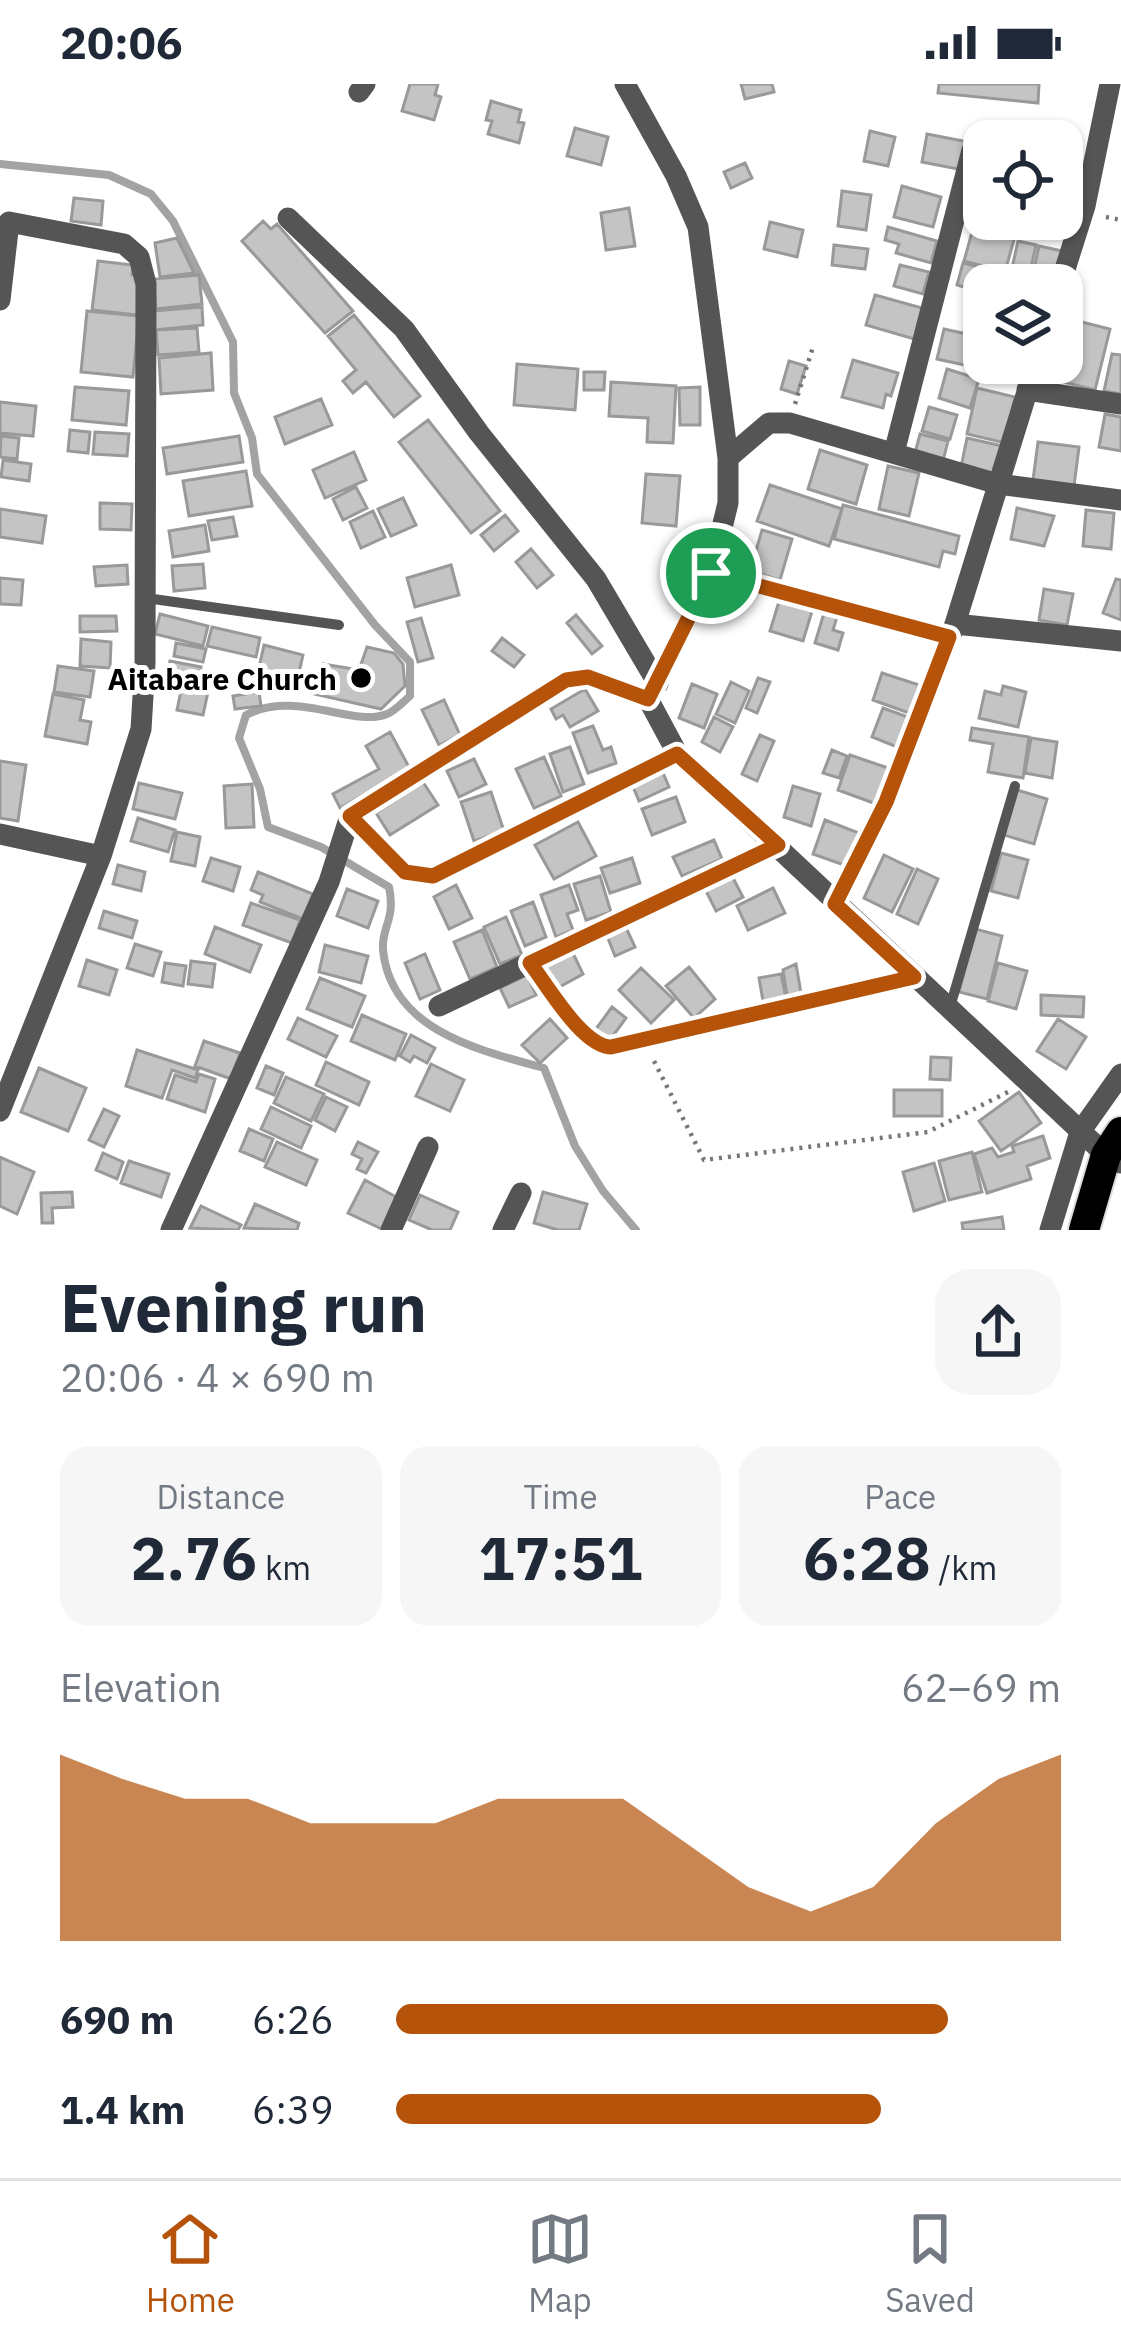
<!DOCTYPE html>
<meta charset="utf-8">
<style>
:root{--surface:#fff;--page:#f6f6f7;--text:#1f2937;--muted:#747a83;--line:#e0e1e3;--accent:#b45309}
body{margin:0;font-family:"IBM Plex Sans",sans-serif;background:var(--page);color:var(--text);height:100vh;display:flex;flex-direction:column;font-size:45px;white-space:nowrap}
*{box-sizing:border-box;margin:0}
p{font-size:39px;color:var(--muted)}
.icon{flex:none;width:66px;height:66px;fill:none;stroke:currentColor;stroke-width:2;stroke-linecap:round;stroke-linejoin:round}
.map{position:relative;height:1146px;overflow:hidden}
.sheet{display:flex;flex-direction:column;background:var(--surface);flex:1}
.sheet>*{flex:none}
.buttons{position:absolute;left:963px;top:36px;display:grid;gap:24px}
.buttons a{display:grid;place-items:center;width:120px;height:120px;border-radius:24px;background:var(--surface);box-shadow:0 3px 9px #0004;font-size:60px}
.pin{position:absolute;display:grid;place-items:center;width:102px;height:102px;color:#fff;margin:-51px;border:6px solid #fff;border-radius:50%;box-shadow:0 3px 12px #0007}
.round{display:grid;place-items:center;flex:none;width:126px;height:126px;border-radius:36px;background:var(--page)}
.overview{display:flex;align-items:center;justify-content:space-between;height:204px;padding:0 60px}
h1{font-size:66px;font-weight:700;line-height:90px}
.figures{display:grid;grid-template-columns:repeat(3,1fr);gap:18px;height:204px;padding:12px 60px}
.figures div{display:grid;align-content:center;border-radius:30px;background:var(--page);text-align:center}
.figures b{font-size:60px;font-weight:700}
.figures small{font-size:33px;font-weight:400}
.figures p{font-size:33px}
.chart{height:336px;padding:24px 60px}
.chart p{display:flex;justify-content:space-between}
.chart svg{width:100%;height:216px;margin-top:12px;fill:var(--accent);opacity:.7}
ul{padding:0 60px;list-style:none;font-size:39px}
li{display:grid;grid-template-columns:192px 144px 1fr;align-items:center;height:90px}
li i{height:30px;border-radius:15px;background:var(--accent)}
.status{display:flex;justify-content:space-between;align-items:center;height:84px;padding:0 60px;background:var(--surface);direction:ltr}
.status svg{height:33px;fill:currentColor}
.menu{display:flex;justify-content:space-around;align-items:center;height:168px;border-top:3px solid var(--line);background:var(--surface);font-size:33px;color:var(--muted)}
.menu a{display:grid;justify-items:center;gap:6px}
.menu .selected{color:var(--accent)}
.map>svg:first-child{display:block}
</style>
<div class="status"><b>20:06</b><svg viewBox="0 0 49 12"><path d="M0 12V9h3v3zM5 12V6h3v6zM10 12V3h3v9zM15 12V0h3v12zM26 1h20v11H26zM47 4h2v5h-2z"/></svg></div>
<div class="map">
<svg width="1121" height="1146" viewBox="0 0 1121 1146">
<rect width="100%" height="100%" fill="#fff"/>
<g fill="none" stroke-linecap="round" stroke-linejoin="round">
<!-- stream -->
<path stroke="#a3a3a3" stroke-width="8" d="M0,80L109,91L151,110L173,137L233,258L234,309L252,354L257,390L375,541L410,578V612C404,617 395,627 387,630C353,644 296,605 246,631L239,654L260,705L268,743L321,763L389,803C396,836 381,843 383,866C391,946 478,966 544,984L575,1062L603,1107L636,1146"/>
</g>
<!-- building -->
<path fill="#c4c4c4" stroke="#999" stroke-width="3" d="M410,0H438L435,11L441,13L434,36L402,27Z
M741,0H772L774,8L745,15Z
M939,0H1039L1038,19L938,9Z
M491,17L521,26L518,38L524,39L519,59L488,50L492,37L486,36Z
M575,44L608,53L601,81L567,72Z
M870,47L895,53L888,82L864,77Z
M927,50L968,58L963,86L922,78Z
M745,79L752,94L731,104L724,88Z
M902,102L941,113L933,143L894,133Z
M842,107L871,111L866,146L838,142Z
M74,114L103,117L101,141L71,137Z
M629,124L635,162L606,166L601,129Z
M263,137L271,145L277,140L353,227L325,249L242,157Z
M770,138L803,146L797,173L764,165Z
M974,141L1015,152L1005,188L964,177Z
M888,143L937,157L931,179L896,169L899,160L885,156Z
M177,154L194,189L160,193L155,159Z
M1018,157L1036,161L1028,197L1010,193Z
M834,161L868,165L865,185L832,181Z
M1039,162L1062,167L1054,201L1031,199Z
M98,177L133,181L132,191L141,192L137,231L92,226Z
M963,179L1002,189L999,201H984V209L957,201Z
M900,181L929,188L923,210L894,202Z
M199,191L202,220L156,225L153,195Z
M875,211L922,224L914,255L866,241Z
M202,223L203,241L155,246L153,227Z
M87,227L139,232L133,293L81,288Z
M354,231L420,312L394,333L366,298L353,309L343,297L356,286L328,252Z
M1070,235L1110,245L1095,306L1055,296Z
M197,244L199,268L158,271L156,246Z
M944,245L976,252L969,282L937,275Z
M211,269L213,306L161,310L159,274Z
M1112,270L1121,271V310L1104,307Z
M853,276L898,289L891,312L886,310L883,324L842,313Z
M789,277L806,282L797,310L781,305Z
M517,280L578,285L575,326L514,321Z
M947,285L979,295L970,324L939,314Z
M584,288H605L604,306H584Z
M611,298L676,302L673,359L647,358L648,334L609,332Z
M75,303L129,307L126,341L72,336Z
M700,303V341H680L679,304Z
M977,304L1015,313L1005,359L967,350Z
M321,315L332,341L285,360L275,333Z
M0,318L36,322L33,352L0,349Z
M929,323L957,331L950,355L922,347Z
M1105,330L1121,333V367L1099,363Z
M428,336L500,427L471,449L399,358Z
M70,346L90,348L88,369L68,367Z
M95,348L129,350L127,372L93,370Z
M920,350L948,357L943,377L915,369Z
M1,352L19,354L17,375L0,373Z
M239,352L243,378L167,390L163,364Z
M967,354L1002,362L996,391L961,383Z
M1038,358L1079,363L1074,402L1033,396Z
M820,366L867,381L856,420L808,405Z
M354,368L366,396L325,414L313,386Z
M3,376L31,380L29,397L1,393Z
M888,382L919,389L909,432L879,425Z
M246,387L252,422L189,432L183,397Z
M646,390L680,392L676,442L642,439Z
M770,401L842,425L829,462L757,437Z
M356,403L367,424L343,436L333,415Z
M403,414L416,441L391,452L378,425Z
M100,419L132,420L131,446L100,445Z
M843,421L959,452L955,470L943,467L939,483L834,455Z
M1017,424L1054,432L1044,462L1011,455Z
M0,425L46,432L42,459L0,453Z
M1086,426L1114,429L1111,465L1083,462Z
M373,427L385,453L361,464L350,438Z
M505,431L518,447L494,467L481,451Z
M233,433L237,452L212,456L208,437Z
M205,441L209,467L173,473L169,447Z
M762,446L792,455L780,496L750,487Z
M531,465L553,491L537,504L516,478Z
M203,480L205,504L174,507L172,482Z
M127,481L128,500L96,502L94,483Z
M451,481L459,511L415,523L407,494Z
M0,494L23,496L21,521L0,520Z
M1116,495L1121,496V536L1103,529Z
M1044,505L1073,510L1067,541L1039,536Z
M780,514L813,524L803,557L770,547Z
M824,529L837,533L833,546L843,549L838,566L815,559Z
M160,530L208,542L203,562L155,550Z
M576,531L602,562L592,570L567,539Z
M80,532H116L117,547L80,548Z
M421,534L433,574L418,578L407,538Z
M212,543L260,554L256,573L207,562Z
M502,554L524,571L514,583L492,567Z
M81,555L111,558L110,584L80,582Z
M176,559L206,565L203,578L174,572Z
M264,561L303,571L295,606L256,597Z
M367,563L394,569L403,580L405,602L381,625L314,610L323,580L359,586Z
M170,577L201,583L198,601L166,594Z
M58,582L94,587L90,613L54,608Z
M882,589L919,601L909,629L873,616Z
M758,594L770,598L757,629L746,624Z
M731,598L749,607L735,639L716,630Z
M692,600L717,610L704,644L679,634Z
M182,602L208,608L203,631L177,626Z
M1003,602L1026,608L1018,643L979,634L985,607L1001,611Z
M585,605L598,627L570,643L563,631L556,635L551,625Z
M259,608L261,622L235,625L233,612Z
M53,610L84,616L80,636L91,638L87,660L45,652Z
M444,616L460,651L439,661L422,626Z
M883,624L913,635L902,665L872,653Z
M714,633L733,643L720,668L702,658Z
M593,642L603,666L611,663L616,679L588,689L573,649Z
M972,644L1029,653L1023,694L988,688L993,660L970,656Z
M390,648L410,685L340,724L333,710L379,685L366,662Z
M760,651L774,657L757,697L742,690Z
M1031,654L1057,658L1052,694L1025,689Z
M570,663L584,700L563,708L550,670Z
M832,666L847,672L839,694L823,689Z
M850,671L891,685L879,721L838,706Z
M544,673L561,712L534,724L516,685Z
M474,675L486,700L459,713L447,687Z
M0,677L26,681L18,737L0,734Z
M661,684L669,703L639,717L631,698Z
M423,698L438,721L390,751L376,729Z
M139,699L182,709L175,735L133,725Z
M252,700L254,743L226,744L224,702Z
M793,702L820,710L811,742L784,733Z
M1017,706L1047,715L1034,760L1004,751Z
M491,708L504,747L474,757L461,718Z
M676,713L685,738L652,751L642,725Z
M138,734L175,746L168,768L131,757Z
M825,736L859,749L847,782L813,770Z
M578,738L596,772L554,795L535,761Z
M177,748L200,753L195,782L171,777Z
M714,756L722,775L682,792L673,773Z
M1001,769L1028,776L1018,814L991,807Z
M884,771L913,785L892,828L864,814Z
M211,774L240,783L233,807L203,797Z
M632,774L640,799L610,809L601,784Z
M118,781L145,788L141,807L113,800Z
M917,785L938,795L918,840L897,830Z
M258,788L313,810L303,835L260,818L263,811L251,806Z
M600,792L611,828L586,836L574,800Z
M732,792L743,813L716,827L705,805Z
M456,801L472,834L449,845L434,813Z
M569,801L578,826L567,830L573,846L556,853L541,811Z
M773,804L785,829L748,846L737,822Z
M347,805L378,817L368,844L337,832Z
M533,818L546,853L525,862L511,827Z
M251,819L300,836L292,859L243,841Z
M104,827L137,837L132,854L99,844Z
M506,833L522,871L500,880L484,843Z
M624,839L635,863L615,872L605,847Z
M215,843L261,861L250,888L205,870Z
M975,845L1002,852L987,915L959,908Z
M482,846L497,883L470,895L454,858Z
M135,860L161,868L153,892L127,884Z
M325,861L368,872L361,899L319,888Z
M571,865L583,890L552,907L539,881Z
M425,870L440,906L420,915L405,879Z
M87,876L117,886L109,911L79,902Z
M191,877L215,880L212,903L188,900Z
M165,879L186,882L183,902L162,898Z
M998,879L1027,887L1016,925L988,917Z
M796,880L801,909L787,911L783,886Z
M689,883L715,915L694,934L666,902Z
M641,884L674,916L651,939L619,906Z
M781,890L786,914L763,917L759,894Z
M527,891L536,911L509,923L500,904Z
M320,894L365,912L352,943L307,925Z
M1041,911L1084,913L1083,933L1041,931Z
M612,923L626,934L607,960L593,949Z
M362,931L406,950L395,976L351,957Z
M298,934L337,952L326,973L288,955Z
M550,935L567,954L540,979L522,961Z
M1058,935L1086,953L1066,985L1037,967Z
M411,951L435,964L427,979L414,972L410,978L400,972Z
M204,957L240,969L231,995L195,982Z
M137,966L198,986L195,994L172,986L162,1014L126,1002Z
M931,973L951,974L950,996L930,995Z
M326,978L369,998L359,1021L316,1001Z
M431,980L464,996L450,1027L416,1012Z
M266,982L283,989L274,1011L257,1004Z
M39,984L86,1004L68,1047L21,1028Z
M199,990L215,995L205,1028L167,1015L175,991L196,998Z
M286,993L324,1010L311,1037L274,1019Z
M894,1006H942V1032H894Z
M1019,1008L1041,1039L1001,1067L979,1037Z
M326,1013L347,1023L335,1047L315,1036Z
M271,1023L311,1042L301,1064L261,1045Z
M104,1025L119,1032L104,1063L89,1056Z
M249,1045L273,1055L264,1077L240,1067Z
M1043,1052L1050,1074L1027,1082L1031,1095L987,1109L974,1070L992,1064L998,1073L1014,1068L1012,1062Z
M277,1058L317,1076L306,1101L265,1083Z
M358,1058L378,1068L366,1089L357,1085L362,1075L352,1070Z
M972,1068L982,1108L949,1116L939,1077Z
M103,1069L123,1078L117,1095L96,1086Z
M0,1073L34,1088L17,1130L0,1122Z
M129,1077L169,1090L161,1113L121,1099Z
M934,1079L945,1117L914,1127L903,1088Z
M365,1096L400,1115L384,1146L348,1129Z
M72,1108L73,1123L52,1124L53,1139H42L41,1109Z
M543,1108L587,1120L579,1146H558L534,1139Z
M420,1111L458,1128L450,1146H432L409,1136Z
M255,1120L299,1139L297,1146L244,1144Z
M201,1122L241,1141L238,1146L190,1144Z
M1002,1133L1004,1146H963L962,1139Z"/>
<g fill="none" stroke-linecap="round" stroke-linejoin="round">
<defs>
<path id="primary" d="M1084,1146L1106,1071L1121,1048"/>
</defs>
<!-- primary casing -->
<use href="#primary" stroke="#dbdbdb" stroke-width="34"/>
<!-- path -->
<path stroke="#777" stroke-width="4.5" stroke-dasharray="3 6" stroke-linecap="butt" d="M1106,133L1121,136
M795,320L813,263
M654,977L704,1076L928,1048L1008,1008"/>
<!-- service -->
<path stroke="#555" stroke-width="10" d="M146,514L339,541
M950,923L1015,702"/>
<!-- minor -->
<path stroke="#555" stroke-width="21" d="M625,0L676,92L698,143L728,374V419L711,489L648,615L677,669L1106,1071L1121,1079
M359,8L365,0
M288,134L404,245L479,349L596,495L658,600
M1060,201L1085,122L1110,0
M0,216L9,138L124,160L139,173L146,200L145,579L141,645L101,772L0,1027
M1027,306L1121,320
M894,369L972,66
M728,374L769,339H790L998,400L1121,416
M711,489L949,553
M955,540L1121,557
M350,732L405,788L433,792L677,669
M0,750L101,772
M835,820L886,718L955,540L1036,279
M530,879C548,902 582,962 611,963L913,893
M439,922L778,761
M171,1146L329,798L350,732L566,596L588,593L648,615
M391,1146L428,1063
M503,1146L521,1109
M1050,1146L1080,1048L1121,990"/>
<!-- primary -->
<use href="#primary" stroke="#000" stroke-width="30"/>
</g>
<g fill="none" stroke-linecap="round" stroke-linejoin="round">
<defs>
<path id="route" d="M711,489L949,553L886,718L835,820L914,893L611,963C582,962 548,902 530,879L778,761L677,670L433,792L405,788L350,732L566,596L588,593L648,615Z"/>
</defs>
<!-- route casing -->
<use href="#route" stroke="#fff" stroke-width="24"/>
<!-- route -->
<use href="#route" stroke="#b45309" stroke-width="15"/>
</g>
<!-- markers -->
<circle fill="#000" stroke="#fff" stroke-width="4.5" cx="361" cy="594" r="12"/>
<g text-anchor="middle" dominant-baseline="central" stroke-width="10" stroke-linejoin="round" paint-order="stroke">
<!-- poi labels -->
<g font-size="30" font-weight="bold" fill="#000" stroke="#fff" text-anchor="end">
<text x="337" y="594">Aitabare Church</text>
</g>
</g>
</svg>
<div class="buttons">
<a><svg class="icon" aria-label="locate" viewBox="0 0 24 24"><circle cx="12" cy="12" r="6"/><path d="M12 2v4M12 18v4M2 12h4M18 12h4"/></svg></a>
<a><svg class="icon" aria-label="layers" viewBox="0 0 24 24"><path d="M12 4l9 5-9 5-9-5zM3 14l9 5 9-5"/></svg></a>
</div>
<div class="pin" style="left:711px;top:489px;background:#1e9e55"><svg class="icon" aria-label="arrive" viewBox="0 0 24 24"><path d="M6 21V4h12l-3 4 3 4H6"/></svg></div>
</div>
<section class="sheet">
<div class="overview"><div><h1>Evening run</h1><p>20:06 · 4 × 690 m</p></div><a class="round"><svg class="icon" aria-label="share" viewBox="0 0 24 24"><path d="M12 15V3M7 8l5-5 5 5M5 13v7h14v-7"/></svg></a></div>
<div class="figures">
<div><p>Distance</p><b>2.76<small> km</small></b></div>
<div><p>Time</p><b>17:51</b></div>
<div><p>Pace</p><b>6:28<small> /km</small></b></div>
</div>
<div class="chart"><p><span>Elevation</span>62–69 m</p>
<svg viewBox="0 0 160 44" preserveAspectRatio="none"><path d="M0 44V6L10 11L20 15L30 15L40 20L50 20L60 20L70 15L80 15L90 15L100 24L110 33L120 38L130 33L140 20L150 11L160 6V44z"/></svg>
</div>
<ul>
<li><b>690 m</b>6:26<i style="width:83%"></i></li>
<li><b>1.4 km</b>6:39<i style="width:73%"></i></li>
</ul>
</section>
<nav class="menu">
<a class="selected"><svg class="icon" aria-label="home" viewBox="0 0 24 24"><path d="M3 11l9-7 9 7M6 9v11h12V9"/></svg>Home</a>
<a><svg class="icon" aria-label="map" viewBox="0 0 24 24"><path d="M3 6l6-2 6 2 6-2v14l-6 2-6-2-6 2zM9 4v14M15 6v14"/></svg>Map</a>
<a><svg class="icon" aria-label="saved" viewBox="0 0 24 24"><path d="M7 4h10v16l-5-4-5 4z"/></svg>Saved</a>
</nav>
